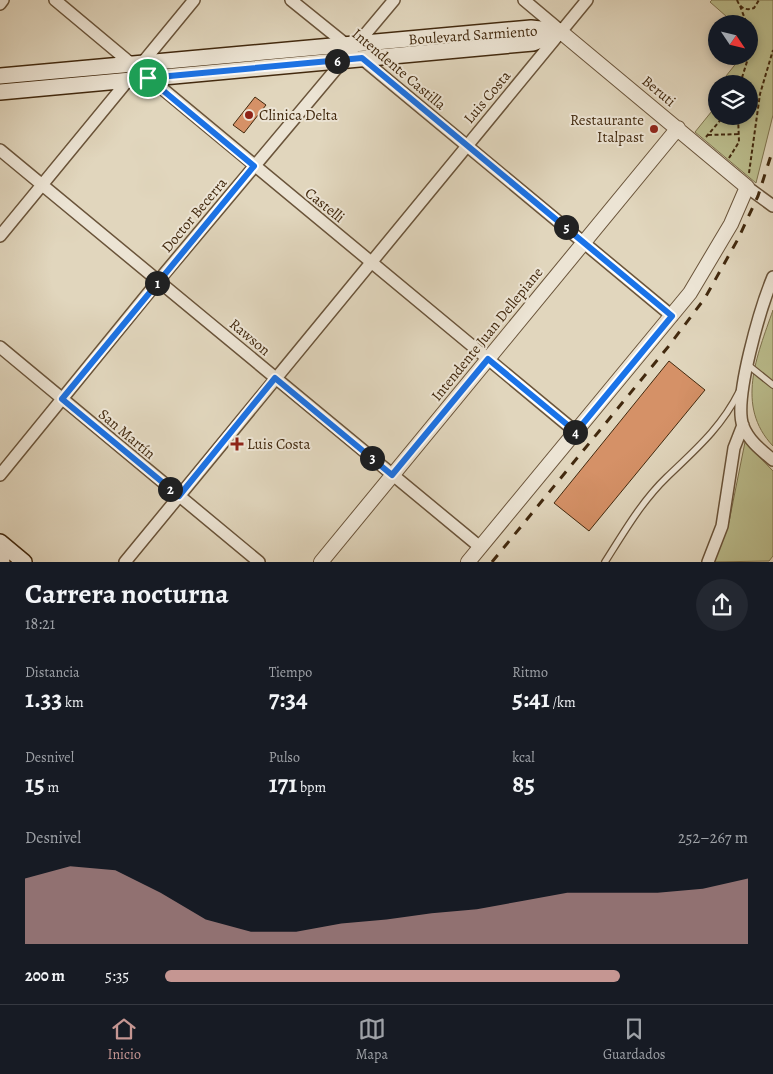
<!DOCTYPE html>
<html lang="es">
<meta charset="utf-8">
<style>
:root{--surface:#171b24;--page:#242831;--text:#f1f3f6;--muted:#9ea1a6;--line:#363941;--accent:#c59692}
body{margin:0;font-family:Alegreya,serif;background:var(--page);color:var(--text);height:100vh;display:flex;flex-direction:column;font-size:19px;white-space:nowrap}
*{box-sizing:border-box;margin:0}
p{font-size:16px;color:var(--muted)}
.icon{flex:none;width:28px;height:28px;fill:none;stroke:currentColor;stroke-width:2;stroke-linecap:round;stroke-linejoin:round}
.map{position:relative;height:562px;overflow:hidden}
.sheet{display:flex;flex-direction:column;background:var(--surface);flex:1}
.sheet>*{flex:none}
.needle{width:32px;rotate:125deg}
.tools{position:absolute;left:708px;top:15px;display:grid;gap:10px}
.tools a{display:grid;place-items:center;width:50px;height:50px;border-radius:50%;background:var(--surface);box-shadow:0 2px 8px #0003;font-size:25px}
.pin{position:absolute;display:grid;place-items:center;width:42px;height:42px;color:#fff;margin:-21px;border:2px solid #fff;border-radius:50%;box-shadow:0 1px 5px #0007}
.km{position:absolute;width:25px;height:25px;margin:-12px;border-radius:50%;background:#222;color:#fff;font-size:14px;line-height:25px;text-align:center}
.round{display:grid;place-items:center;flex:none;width:52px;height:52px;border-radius:26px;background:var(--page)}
.overview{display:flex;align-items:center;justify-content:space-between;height:85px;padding:0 25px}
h1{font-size:28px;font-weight:700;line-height:38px}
.metrics{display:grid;grid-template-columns:repeat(3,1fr);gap:8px;height:85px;padding:5px 25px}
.metrics div{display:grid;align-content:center}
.metrics b{font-size:25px;font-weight:700}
.metrics small{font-size:14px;font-weight:400}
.metrics p{font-size:14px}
.chart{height:140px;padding:10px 25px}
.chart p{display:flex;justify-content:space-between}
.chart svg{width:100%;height:90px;margin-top:5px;fill:var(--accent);opacity:.7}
ul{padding:0 25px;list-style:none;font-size:16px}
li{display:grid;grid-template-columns:80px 60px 1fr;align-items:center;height:38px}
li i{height:12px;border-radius:6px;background:var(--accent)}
.tab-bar{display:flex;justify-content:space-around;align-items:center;height:70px;border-top:1px solid var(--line);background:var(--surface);font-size:14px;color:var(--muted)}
.tab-bar a{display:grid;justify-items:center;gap:2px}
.tab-bar .on{color:var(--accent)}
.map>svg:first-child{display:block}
</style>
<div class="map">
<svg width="773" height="562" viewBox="0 0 773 562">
<rect width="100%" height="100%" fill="#e1d6bd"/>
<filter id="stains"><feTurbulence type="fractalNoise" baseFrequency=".004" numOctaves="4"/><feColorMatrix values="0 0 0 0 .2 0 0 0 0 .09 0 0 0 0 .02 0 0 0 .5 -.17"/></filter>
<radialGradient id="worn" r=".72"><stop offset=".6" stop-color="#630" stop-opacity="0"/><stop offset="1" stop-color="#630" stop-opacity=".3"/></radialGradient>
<!-- green -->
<path fill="#babc8c" stroke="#7e724d" d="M712,0H773V115L756,183L695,132L716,106V116H749V84H735L726,76L742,56H749V24H735L710,2Z
M773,310V446C735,406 757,356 773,310Z
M745,442L773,471V556L769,561L713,562L729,522Z"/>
<!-- building -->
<path fill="#d59167" stroke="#42290e" d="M255,97L266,105L244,133L233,125Z
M669,361L705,390L589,531L554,503Z"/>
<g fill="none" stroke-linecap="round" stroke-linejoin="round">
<defs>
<path id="service" d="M748,365L773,385
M605,562C624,532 642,501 667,477C695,450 721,428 739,392"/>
<path id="minor" d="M55,0L134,66
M291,0L348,46
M524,0L561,31
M0,4L3,0
M360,57L672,316
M147,76L576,432
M0,150L480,547
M747,187L773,206
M0,236L194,0
M773,277C761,306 733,399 743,426C749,441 761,450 773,460
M0,347L259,562
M0,475L159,280L394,0
M125,562L587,0
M708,562L722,526L734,448L743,425"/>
<path id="tertiary" d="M321,562L678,128
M468,562L690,293L731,224L747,187L561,32"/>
<path id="secondary" d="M0,76L531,28L560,31
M0,92L533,43L561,32
M0,542L24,562
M0,559L2,562"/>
</defs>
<!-- service casing -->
<use href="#service" stroke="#6a543a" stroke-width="8"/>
<!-- minor casing -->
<use href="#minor" stroke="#6a543a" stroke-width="14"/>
<!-- tertiary casing -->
<use href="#tertiary" stroke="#6a543a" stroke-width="16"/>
<!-- secondary casing -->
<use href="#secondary" stroke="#42290e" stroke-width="18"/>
<!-- path -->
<path stroke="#42290e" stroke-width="2" stroke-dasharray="4 2.5" stroke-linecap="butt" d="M737,0C740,8 746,11 754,8L759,0
M740,6L747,24
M740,84L750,52L749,29
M749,89L754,94L756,101L749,111
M749,96L755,101
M708,135L740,134
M706,137L724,116
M729,158L739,142L738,116
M749,173L760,94L773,50"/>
<!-- service -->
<use href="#service" stroke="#ece4d4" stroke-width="5.5"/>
<!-- minor -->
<use href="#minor" stroke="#ece4d4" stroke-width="11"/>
<!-- tertiary -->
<use href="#tertiary" stroke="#ece4d4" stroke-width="14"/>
<!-- secondary -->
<use href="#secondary" stroke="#ece4d4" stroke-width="15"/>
<!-- rail -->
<path stroke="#42290e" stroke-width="3" stroke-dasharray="9 9" stroke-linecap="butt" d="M492,562L668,347L705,298L738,239L758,196L773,149"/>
</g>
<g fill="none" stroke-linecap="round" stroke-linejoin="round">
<defs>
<path id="route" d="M362,58L672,316L576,432L488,359L392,475L275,378L179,496L62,399L254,166L148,78Z"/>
</defs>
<!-- route casing -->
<use href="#route" stroke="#fff" stroke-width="10"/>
<!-- route -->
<use href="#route" stroke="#1a73e8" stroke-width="6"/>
</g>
<!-- markers -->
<g fill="#8f2418" stroke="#ece4d4" stroke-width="2">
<circle cx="249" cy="115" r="5"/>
<circle cx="654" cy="129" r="5"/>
<path d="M234.5 436.5h5v5h5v5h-5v5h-5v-5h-5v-5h5z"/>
</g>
<g text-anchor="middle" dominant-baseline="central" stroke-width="4" stroke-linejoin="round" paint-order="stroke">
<!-- street labels -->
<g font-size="15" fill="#42290e" stroke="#ece4d4">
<text transform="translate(473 35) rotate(-4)">Boulevard Sarmiento</text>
<text transform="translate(399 69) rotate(40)">Intendente Castilla</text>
<text transform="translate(659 91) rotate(40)">Beruti</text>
<text transform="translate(487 97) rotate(-50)">Luis Costa</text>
<text transform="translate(325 205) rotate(39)">Castelli</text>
<text transform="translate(194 215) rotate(-50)">Doctor Becerra</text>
<text transform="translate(487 334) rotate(-51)">Intendente Juan Dellepiane</text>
<text transform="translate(250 337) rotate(40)">Rawson</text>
<text transform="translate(127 434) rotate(40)">San Martín</text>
</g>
<!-- poi labels -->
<g font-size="15" fill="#42290e" stroke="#ece4d4" text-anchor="start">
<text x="259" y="115">Clinica Delta</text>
<text x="644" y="120" text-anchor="end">Restaurante<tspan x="644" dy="17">Italpast</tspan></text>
<text x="247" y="444">Luis Costa</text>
</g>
</g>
<rect width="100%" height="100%" filter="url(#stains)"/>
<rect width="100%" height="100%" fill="url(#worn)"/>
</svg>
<div class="tools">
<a><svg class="needle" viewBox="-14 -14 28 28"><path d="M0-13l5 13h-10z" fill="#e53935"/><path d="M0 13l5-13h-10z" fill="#9ea1a6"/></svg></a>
<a><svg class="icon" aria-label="layers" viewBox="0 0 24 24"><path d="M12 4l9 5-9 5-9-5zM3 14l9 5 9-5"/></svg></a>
</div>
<div class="pin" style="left:148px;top:78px;background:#1e9e55"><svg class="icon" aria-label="arrive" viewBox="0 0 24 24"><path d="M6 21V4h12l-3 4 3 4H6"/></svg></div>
<b class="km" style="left:157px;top:283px">1</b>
<b class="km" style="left:170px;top:489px">2</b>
<b class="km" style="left:372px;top:458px">3</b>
<b class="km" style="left:575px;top:432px">4</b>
<b class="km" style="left:566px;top:227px">5</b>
<b class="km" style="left:337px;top:61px">6</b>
</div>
<section class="sheet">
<div class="overview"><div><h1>Carrera nocturna</h1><p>18:21</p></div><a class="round"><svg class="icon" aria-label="share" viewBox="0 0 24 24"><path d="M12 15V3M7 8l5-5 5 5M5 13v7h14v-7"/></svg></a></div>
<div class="metrics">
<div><p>Distancia</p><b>1.33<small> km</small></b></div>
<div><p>Tiempo</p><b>7:34</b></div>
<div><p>Ritmo</p><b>5:41<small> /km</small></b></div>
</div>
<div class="metrics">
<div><p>Desnivel</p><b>15<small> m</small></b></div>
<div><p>Pulso</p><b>171<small> bpm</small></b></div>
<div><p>kcal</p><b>85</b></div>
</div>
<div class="chart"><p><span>Desnivel</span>252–267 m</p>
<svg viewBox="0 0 160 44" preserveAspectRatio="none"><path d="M0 44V12L10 6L20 8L30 19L40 32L50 38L60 38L70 34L80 32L90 29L100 27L110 23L120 19L130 19L140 19L150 17L160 12V44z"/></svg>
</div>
<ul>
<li><b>200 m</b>5:35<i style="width:78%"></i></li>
</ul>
</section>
<nav class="tab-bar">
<a class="on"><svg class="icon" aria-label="home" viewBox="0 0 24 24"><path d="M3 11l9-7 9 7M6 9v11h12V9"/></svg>Inicio</a>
<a><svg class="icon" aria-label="map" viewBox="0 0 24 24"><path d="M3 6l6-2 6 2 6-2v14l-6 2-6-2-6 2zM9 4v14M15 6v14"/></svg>Mapa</a>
<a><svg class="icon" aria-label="saved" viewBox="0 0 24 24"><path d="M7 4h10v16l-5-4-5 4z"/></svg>Guardados</a>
</nav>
